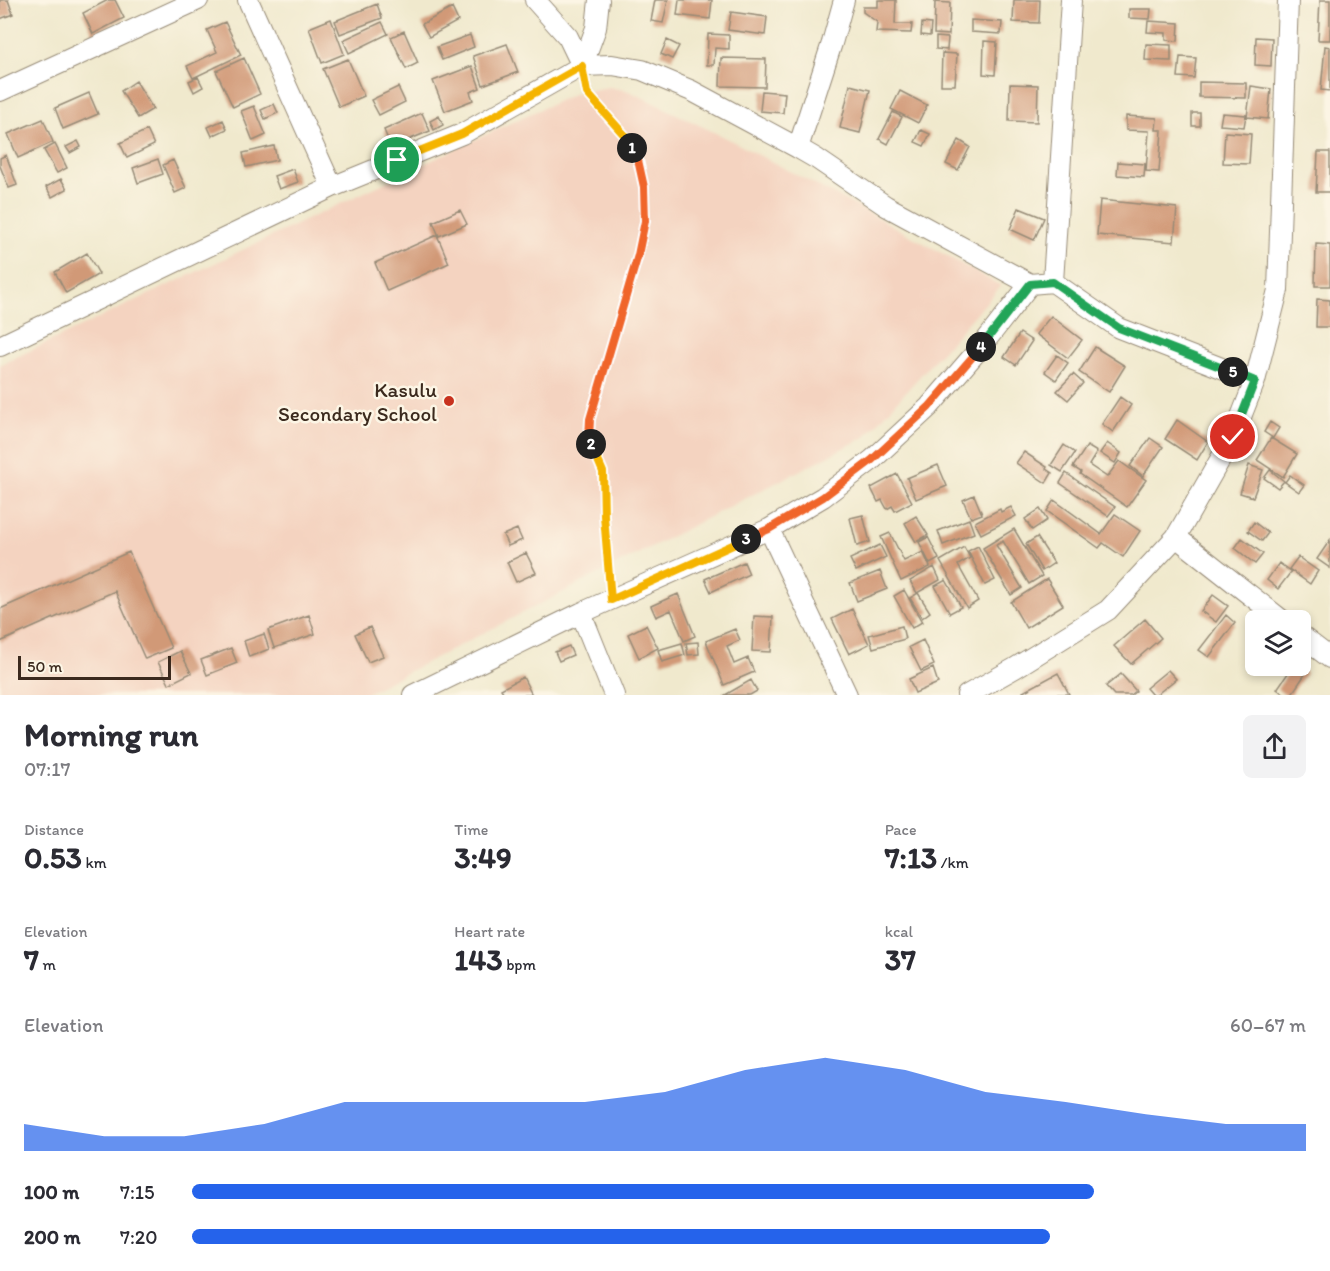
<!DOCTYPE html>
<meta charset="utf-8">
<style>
:root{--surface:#fff;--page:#f2f2f3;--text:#2b2b33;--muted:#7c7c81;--accent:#2563eb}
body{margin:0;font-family:Itim,sans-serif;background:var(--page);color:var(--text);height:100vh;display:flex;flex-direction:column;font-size:22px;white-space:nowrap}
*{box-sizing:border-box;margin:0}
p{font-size:20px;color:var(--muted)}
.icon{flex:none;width:33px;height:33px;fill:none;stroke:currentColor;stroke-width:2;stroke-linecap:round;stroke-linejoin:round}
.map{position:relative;height:695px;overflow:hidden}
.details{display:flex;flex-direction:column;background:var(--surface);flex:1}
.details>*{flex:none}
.controls{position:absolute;left:1245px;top:610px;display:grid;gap:12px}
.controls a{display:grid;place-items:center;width:66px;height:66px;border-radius:9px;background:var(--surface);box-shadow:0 3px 9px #0003;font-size:30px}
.scale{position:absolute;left:18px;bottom:15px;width:153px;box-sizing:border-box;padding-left:6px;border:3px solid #3b2a1e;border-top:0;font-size:16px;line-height:21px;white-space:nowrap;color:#3b2a1e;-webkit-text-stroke:4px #fcf5e5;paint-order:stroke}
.pin{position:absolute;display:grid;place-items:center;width:51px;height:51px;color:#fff;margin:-26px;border:3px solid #fff;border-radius:50%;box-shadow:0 2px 6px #0007}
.km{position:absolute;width:30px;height:30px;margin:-15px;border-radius:50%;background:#222;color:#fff;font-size:16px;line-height:30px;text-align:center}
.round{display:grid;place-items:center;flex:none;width:63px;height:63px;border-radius:9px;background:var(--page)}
.overview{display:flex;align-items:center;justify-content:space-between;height:102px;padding:0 24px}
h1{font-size:33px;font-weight:800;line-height:45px}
.figures{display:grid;grid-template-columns:repeat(3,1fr);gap:9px;height:102px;padding:6px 24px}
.figures div{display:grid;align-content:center}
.figures b{font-size:30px;font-weight:800}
.figures small{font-size:16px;font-weight:400}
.figures p{font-size:16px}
.chart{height:168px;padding:12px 24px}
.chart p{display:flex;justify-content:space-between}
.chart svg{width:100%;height:108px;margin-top:6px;fill:var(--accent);opacity:.7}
ul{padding:0 24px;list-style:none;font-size:20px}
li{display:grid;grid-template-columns:96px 72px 1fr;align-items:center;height:45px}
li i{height:15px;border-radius:8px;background:var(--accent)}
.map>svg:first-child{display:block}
</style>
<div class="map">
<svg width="1330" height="695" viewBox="0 0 1330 695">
<rect width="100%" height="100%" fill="#fcf5e5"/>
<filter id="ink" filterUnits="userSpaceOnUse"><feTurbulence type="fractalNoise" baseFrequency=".0167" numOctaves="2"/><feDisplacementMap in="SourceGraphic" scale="12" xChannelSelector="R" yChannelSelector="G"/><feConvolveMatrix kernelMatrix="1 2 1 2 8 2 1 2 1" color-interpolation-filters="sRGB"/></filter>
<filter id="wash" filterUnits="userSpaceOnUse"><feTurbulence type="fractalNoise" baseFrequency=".008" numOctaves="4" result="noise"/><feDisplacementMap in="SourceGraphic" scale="24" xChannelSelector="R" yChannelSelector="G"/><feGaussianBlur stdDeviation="1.35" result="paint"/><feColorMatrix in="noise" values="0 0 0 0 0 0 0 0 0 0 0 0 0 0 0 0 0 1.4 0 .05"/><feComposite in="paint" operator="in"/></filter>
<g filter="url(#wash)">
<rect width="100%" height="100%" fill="#f0e9cd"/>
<!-- built -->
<path fill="#f4d3c0" d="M609,87L629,91L730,140L873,215L1001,286L865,437L363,695H0V365L519,119L576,93Z"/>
<g id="blocks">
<!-- building -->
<path fill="#d19977" d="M0,0H8L13,14L0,19Z
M108,0H115L124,18L93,34L83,13Z
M655,0H668L663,23L651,21Z
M679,0H712L710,19L677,15Z
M878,0H896L895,24H912L911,33L876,32L877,22L863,12V7H878Z
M1014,0H1040L1039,23L1013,22Z
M1320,0H1330V40H1318Z
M935,2L950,3L949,35L934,34Z
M377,4L382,18L340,34L335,21Z
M452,8L458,21L429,37L422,24Z
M1129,9H1151L1150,19L1129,18Z
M731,12L767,17L765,35L728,30Z
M331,19L344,54L322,63L309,28Z
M971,20L1002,22L1001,34L971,32Z
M1148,21L1179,23L1178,41L1166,40V33L1147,32Z
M225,22L241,55L193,78L187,66L217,52L207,30Z
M382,22L388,34L349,53L343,40Z
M922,23L931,24L930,36L921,35Z
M404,31L418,63L406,69L391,37Z
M708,34L729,35V49L715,48L714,65H707Z
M470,35L474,47L442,60L437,47Z
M936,37L948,38L947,50L936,49Z
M1256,37L1272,38L1271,66L1255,65Z
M667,40L679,46L672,59L661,54Z
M984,41L997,42L995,75L983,74Z
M507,44L518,72L483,85L473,56Z
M1146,44L1171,45V61L1145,60Z
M1325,46L1330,47V91L1321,90Z
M942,53L957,54L955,85H941Z
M1180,57L1196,58L1194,78L1178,77Z
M244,58L260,94L233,107L216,71Z
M721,58L766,59L765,87L720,86Z
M348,59L364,96L339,107L323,69Z
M472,66L480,88L470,92L473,100L445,111L433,81Z
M198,77L203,87L194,92L189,81Z
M136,81L153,109L138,118L121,91Z
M1199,82L1246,83V98L1199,97Z
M1010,84L1038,85L1037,122L1009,121Z
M850,85L870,90L860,133L840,128Z
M1251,86L1271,89L1268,119L1247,117Z
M398,87L405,102L379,115L371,100Z
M762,91L785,93L783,113L760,111Z
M900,91L927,105L918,123L891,109Z
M89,93L98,114L63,129L55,108Z
M274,104L278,113L265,119L261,110Z
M254,106L266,135L253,141L241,111Z
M893,112L902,117L888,144L879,139Z
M422,113L430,131L391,147L384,130Z
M1192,113H1200V126H1192Z
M1222,113L1246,115L1244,127L1220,125Z
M439,116L443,125L434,130L430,121Z
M1126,116L1157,118L1156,130H1162L1159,172L1146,171L1149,131L1126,130Z
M43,119L53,142L18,158L8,134Z
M223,120L227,129L212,136L208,127Z
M147,130L154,145L127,158L120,143Z
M921,130L930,134L924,146L915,142Z
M1225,132L1251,134L1249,164L1223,163Z
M959,140L970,147L958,170L946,164Z
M78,141L81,147L70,153L66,147Z
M55,144L67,168L57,173L44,150Z
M274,146L277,160L246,167L243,153Z
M1318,152H1330V192H1316Z
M6,155L17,185L9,188L0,166V158Z
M158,159L163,174L138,183L133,168Z
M173,160L186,188L175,193L163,165Z
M1118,162L1145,164L1144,177L1117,175Z
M293,169L298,182L279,189L274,176Z
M61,179L67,189L52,197L46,187Z
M1100,200L1177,208L1174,242L1097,235Z
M1019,208L1044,218L1034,240L1010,229Z
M460,210L467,224L439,236L433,222Z
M437,235L449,263L387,291L375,263Z
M1316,244L1330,245V286H1315Z
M87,253L99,274L66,293L55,272Z
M1317,299L1330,300V327H1316Z
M1051,316L1082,340L1068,358L1036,334Z
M1020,333L1032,341L1016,365L1004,357Z
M1095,347L1125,366L1109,392L1079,372Z
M1057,355L1068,363L1056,380L1045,372Z
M1073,374L1083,383L1068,400L1057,391Z
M1120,397L1131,405L1113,432L1102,424Z
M1177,420L1208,442L1197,460L1165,439Z
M1270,422L1279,428L1273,438L1264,432Z
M1150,438L1163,447L1143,476L1130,466Z
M1271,438L1297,454L1283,477L1257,460Z
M1107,443L1121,453L1115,463L1100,453Z
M1064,445L1075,453L1062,472L1051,465Z
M1087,446L1097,452L1089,465L1107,477L1119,461L1146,480L1127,507L1080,474L1081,472L1073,467Z
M1024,452L1047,467L1046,469L1052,473L1046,483L1016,463Z
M938,465L947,486L916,499L907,478Z
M1249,465L1263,470L1253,497L1240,493Z
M1270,470L1284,481L1278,488L1264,478Z
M1066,473L1115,507L1108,516L1060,483Z
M897,474L912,502L895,511L892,506L887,509L882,500L878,502L871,488Z
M1290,475L1304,485L1299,492L1285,482Z
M974,495L982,514L971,518L963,500Z
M1054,500L1101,534L1115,514L1140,531L1123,557L1103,543L1099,548L1047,511Z
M1011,507L1016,516L981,534L975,522L1000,509L1001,512Z
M1040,509L1047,520L1032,530L1025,519Z
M863,515L870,542L857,546L850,518Z
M916,516L928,535L916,542L905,523Z
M969,519L974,533L943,545L938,531Z
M1254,522L1268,533L1262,541L1248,531Z
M517,529L522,540L508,546L503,535Z
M1014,529L1042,576L1029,584L1003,541L996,545L1022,588L1011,595L983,548Z
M890,533L904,561L923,552L930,567L901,581L881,537Z
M928,537L939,559L930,564L919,542Z
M1037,537L1054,563L1042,571L1026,544Z
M1242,538L1263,554L1255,564L1235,548Z
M1330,540V568L1317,559Z
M880,545L886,557L856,571L850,559Z
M978,546L995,580L985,585L968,551Z
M964,547L970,558L958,565L978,601L967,608L940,561Z
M129,552L171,648L145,659L115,591L0,642V609Z
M526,553L536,573L516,582L507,562Z
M1298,557L1318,571L1310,584L1289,569Z
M744,562L749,574L711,592L705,579Z
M1279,563L1291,572L1278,589L1267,580Z
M934,567L940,580L917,593L910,581Z
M880,571L887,589L857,601L850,583Z
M1047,579L1063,605L1026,628L1011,602Z
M946,580L961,607L950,613L935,586Z
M904,590L922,622L912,628L894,596Z
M918,593L930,612L922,618L910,598Z
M678,594L695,636L684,641L671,610L656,617L651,606Z
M1213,595L1228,606L1216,622L1201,611Z
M852,609L869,644L849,654L832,619Z
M309,615L315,634L274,648L268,630Z
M1226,615L1235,623L1209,657L1199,650Z
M754,616L773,617L771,652L752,651Z
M1145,619L1161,638L1131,664L1114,646Z
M646,625L658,648L639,658L628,634Z
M902,626L905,639L873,648L869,635Z
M370,627L383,656L368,662L355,634Z
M735,629L740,640L727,646L734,664L748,658L754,672L724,685L706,641Z
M264,634L269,649L249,657L244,641Z
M923,640L934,665L921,671L909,647Z
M698,642L699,654L688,655L686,643Z
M682,643L685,655L662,662L658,650Z
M569,646L573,655L559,661L555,652Z
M231,648L237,663L207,675L201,660Z
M180,651L191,673L169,684L158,662Z
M1293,666H1297L1306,673L1291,695H1285L1277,689Z
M933,668L938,683L915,693L909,679Z
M1168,670L1176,679L1156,695H1152L1146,688Z
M1058,673L1069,694L1025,695L1023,692Z
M1121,674L1136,691L1131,695H1114L1106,686Z
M523,677L532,695H505L501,689Z
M751,680L757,691L750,695H725Z"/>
</g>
</g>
<g filter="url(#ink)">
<use href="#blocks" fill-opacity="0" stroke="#968a76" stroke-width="1.5"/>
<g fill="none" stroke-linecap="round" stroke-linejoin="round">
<defs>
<path id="minor" d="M248,0L332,187
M535,0L568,37L582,66L612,65L642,70L692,91L798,148L832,43L844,0
M0,91L198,0
M798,148L817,159L886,206L1030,284L1053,282L1119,328L1255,381
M1053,282L1071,0
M0,346L332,187L462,134L582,66L596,28L599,0
M769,529L847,695
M1176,537L1283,621
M581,613L614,695
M1300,635L1330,658
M413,695L581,613L769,529L823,497L872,460L929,407L980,348L1030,284
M967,695L1015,668L1108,610L1176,537L1233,437L1255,381L1278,290L1288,0"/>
</defs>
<!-- minor casing -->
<use href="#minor" stroke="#968a76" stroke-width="22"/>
<!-- path -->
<path stroke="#968a76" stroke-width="4" stroke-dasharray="4.5 4.5" stroke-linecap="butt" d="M585,87L587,93L626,138L638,160L644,187L645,221L638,255L590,419L589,438L603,473L604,516L610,581"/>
<!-- minor -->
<use href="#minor" stroke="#fff" stroke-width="20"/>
</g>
</g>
<g fill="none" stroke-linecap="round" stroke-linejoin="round" filter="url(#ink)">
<defs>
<path id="split-1" d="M397,160L462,134L582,66L587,93L627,138L632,148"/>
<path id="split-2" d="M591,444L589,438L590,419L638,255L645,221L644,187L638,160L632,148"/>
<path id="split-3" d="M591,444L603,472L604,516L611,600L746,539"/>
<path id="split-4" d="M746,539L769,529L823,497L872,460L929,407L981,347"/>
<path id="split-5" d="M981,347L1030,284L1053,282L1119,328L1233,372"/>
<path id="split-6" d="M1233,437L1255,381L1233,372"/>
</defs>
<!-- split-1 casing -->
<use href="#split-1" stroke="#fff" stroke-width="12"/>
<!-- split-2 casing -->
<use href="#split-2" stroke="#fff" stroke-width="12"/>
<!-- split-3 casing -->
<use href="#split-3" stroke="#fff" stroke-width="12"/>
<!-- split-4 casing -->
<use href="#split-4" stroke="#fff" stroke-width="12"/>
<!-- split-5 casing -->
<use href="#split-5" stroke="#fff" stroke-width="12"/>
<!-- split-6 casing -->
<use href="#split-6" stroke="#fff" stroke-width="12"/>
<!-- split-1 -->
<use href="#split-1" stroke="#f5b400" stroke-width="8"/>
<!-- split-2 -->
<use href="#split-2" stroke="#f0652b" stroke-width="8"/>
<!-- split-3 -->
<use href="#split-3" stroke="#f5b400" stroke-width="8"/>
<!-- split-4 -->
<use href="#split-4" stroke="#f0652b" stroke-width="8"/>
<!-- split-5 -->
<use href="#split-5" stroke="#22a559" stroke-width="8"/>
<!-- split-6 -->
<use href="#split-6" stroke="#22a559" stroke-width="8"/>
</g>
<!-- markers -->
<circle fill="#c8321e" stroke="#fcf5e5" stroke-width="2" cx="449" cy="401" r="6"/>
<g text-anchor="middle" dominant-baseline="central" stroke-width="5" stroke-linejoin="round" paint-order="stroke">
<!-- poi labels -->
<g font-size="21" fill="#3b2a1e" stroke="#fcf5e5" text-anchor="end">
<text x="437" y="389">Kasulu<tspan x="437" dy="24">Secondary School</tspan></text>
</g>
</g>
</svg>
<div class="controls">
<a><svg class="icon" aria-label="layers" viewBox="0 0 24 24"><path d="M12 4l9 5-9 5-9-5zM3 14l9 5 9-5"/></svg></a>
</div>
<div class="scale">50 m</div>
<div class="pin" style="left:397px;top:160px;background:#1e9e55"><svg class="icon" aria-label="arrive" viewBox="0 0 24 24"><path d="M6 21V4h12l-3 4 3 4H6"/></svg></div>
<div class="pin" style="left:1233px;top:437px;background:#d93025"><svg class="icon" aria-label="check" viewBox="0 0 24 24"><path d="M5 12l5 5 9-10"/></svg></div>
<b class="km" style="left:632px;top:148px">1</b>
<b class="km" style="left:591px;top:444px">2</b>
<b class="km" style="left:746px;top:539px">3</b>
<b class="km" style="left:981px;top:347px">4</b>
<b class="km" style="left:1233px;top:372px">5</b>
</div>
<section class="details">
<div class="overview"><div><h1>Morning run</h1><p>07:17</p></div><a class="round"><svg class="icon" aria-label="share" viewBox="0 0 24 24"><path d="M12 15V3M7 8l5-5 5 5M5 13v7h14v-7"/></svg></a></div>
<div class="figures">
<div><p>Distance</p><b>0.53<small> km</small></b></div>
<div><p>Time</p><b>3:49</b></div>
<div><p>Pace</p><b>7:13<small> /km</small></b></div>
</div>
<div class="figures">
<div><p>Elevation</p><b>7<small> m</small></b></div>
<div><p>Heart rate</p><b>143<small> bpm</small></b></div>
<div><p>kcal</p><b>37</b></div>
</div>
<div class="chart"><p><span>Elevation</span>60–67 m</p>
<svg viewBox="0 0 160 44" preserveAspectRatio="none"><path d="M0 44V33L10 38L20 38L30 33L40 24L50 24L60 24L70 24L80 20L90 11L100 6L110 11L120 20L130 24L140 29L150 33L160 33V44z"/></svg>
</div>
<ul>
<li><b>100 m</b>7:15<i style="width:81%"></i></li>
<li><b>200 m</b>7:20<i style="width:77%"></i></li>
</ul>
</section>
